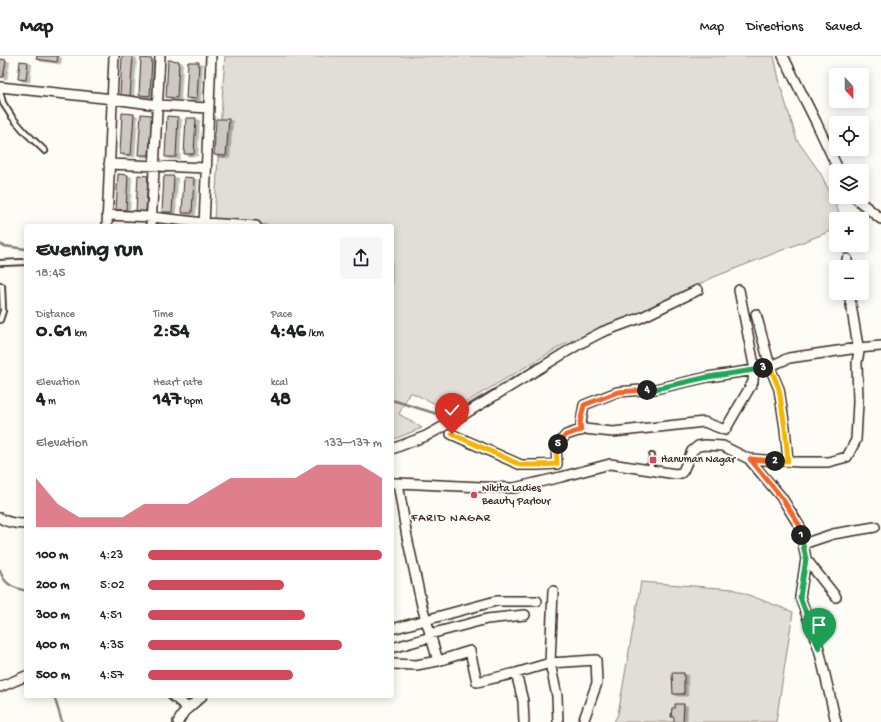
<!DOCTYPE html>
<meta charset="utf-8">
<style>
:root{--surface:#fff;--page:#f6f6f6;--text:#202124;--muted:#757577;--line:#e0e0e0;--accent:#d1495b}
body{margin:0;font-family:"Gochi Hand",sans-serif;background:var(--page);color:var(--text);height:100vh;display:flex;flex-direction:column;font-size:15px;white-space:nowrap}
*{box-sizing:border-box;margin:0}
p{font-size:13px;color:var(--muted)}
.icon{flex:none;width:22px;height:22px;fill:none;stroke:currentColor;stroke-width:2;stroke-linecap:round;stroke-linejoin:round}
.map{position:relative;flex:1;overflow:hidden}
.side{position:absolute;left:24px;top:168px;width:370px;height:474px;display:flex;flex-direction:column;background:var(--surface);border-radius:4px;box-shadow:0 2px 10px #0003}
.side>*{flex:none}
.needle{width:26px;rotate:159deg}
.controls{position:absolute;left:829px;top:12px;display:grid;gap:8px}
.controls a{display:grid;place-items:center;width:40px;height:40px;border-radius:4px;background:var(--surface);box-shadow:0 2px 10px #0003;font-size:20px}
.pin{position:absolute;display:grid;place-items:center;width:34px;height:34px;color:#fff;margin:-41px -17px;border-radius:50% 50% 50% 0;rotate:-45deg;box-shadow:0 0 4px #0007}
.pin .icon{rotate:45deg}
.km{position:absolute;width:20px;height:20px;margin:-10px;border-radius:50%;background:#222;color:#fff;font-size:11px;line-height:20px;text-align:center}
.round{display:grid;place-items:center;flex:none;width:42px;height:42px;border-radius:4px;background:var(--page)}
.headline{display:flex;align-items:center;justify-content:space-between;height:68px;padding:0 12px}
h1{font-size:22px;font-weight:800;line-height:30px}
.metrics{display:grid;grid-template-columns:repeat(3,1fr);gap:6px;height:68px;padding:4px 12px}
.metrics div{display:grid;align-content:center}
.metrics b{font-size:20px;font-weight:800}
.metrics small{font-size:11px;font-weight:400}
.metrics p{font-size:11px}
.chart{height:112px;padding:8px 12px}
.chart p{display:flex;justify-content:space-between}
.chart svg{width:100%;height:72px;margin-top:4px;fill:var(--accent);opacity:.7}
ul{padding:0 12px;list-style:none;font-size:13px}
li{display:grid;grid-template-columns:64px 48px 1fr;align-items:center;height:30px}
li i{height:10px;border-radius:5px;background:var(--accent)}
header{display:flex;align-items:center;gap:24px;box-sizing:border-box;height:56px;padding:0 20px;background:var(--surface);border-bottom:1px solid var(--line)}
header strong{font-size:19px}
nav{display:flex;gap:22px;margin-inline-start:auto;font-size:14px}
.map>svg:first-child{display:block}
</style>
<header>
<strong>Map</strong>
<nav><a>Map</a><a>Directions</a><a>Saved</a></nav>
</header>
<div class="map">
<svg width="881" height="666" viewBox="0 0 881 666">
<defs>
<filter id="shadow"><feDropShadow dx="3.5" dy="2" stdDeviation="0" flood-color="#0004"/></filter>
</defs>
<rect width="100%" height="100%" fill="#fdfcf7"/>
<filter id="ink" filterUnits="userSpaceOnUse"><feTurbulence type="fractalNoise" baseFrequency=".025" numOctaves="2"/><feDisplacementMap in="SourceGraphic" scale="8" xChannelSelector="R" yChannelSelector="G"/><feConvolveMatrix kernelMatrix="1 2 1 2 8 2 1 2 1" color-interpolation-filters="sRGB"/></filter>
<g filter="url(#ink)">
<!-- green -->
<path fill="#e1ded7" stroke="#8e847a" d="M225,0H774L781,32L797,84L821,118L842,163H836V173L714,221L624,265L568,286L451,355L410,336L399,358L422,372L392,384V170H279L214,163Z
M641,526L733,533L793,556L776,666H614L618,658Z"/>
<g fill="none" stroke-linecap="round" stroke-linejoin="round">
<!-- stream -->
<path stroke="#887d74" stroke-width="2.5" d="M0,188L4,190L26,193
M392,344L447,361L560,295
M0,514C4,529 13,531 26,535
M54,640L62,666"/>
</g>
<!-- building -->
<path fill="#cdc8c2" stroke="#3b2a1e" filter="url(#shadow)" d="M37,0H58L57,6L36,3Z
M122,0H133L130,40H120Z
M141,2L152,3L150,40L139,39Z
M0,3L6,4L3,21H0Z
M168,4L179,5L177,42L166,41Z
M20,5L28,6L26,24L18,23Z
M188,6H199L197,43L186,42Z
M122,57L134,58L131,99L120,98Z
M141,58L152,59L149,99H138Z
M167,60L178,61L176,101H165Z
M186,62H196L194,98H184Z
M216,63H229L226,100L214,99Z
M118,118L128,119L126,154H116Z
M138,119L148,120L146,156L136,155Z
M164,120H174L172,156H162Z
M184,121L194,122L192,157H182Z
M672,617H684V638H673Z
M675,648H684L683,666H674V661H671L672,652H675Z"/>
<g fill="none" stroke-linecap="round" stroke-linejoin="round">
<defs>
<path id="service" d="M0,35L3,47L12,61L25,76L45,95
M0,207L26,206
M0,229L2,230L3,255L0,264
M650,414L652,400"/>
<path id="minor" d="M783,0L816,66L839,115
M0,31L113,43L158,49L208,52
M109,108L206,112
M854,141L881,163
M107,159L152,161L204,167L256,170
M107,170L114,0
M151,170L160,0
M204,170L211,0
M847,203V211
M756,258L771,314L779,333L785,372L788,405
M581,375V367L584,349L617,336L655,333L708,321L754,314L770,310L789,302L858,292L881,290
M451,378L521,409H537L557,408L556,391L566,379L584,373L613,376L704,366L725,374L753,326L754,309L739,234
M392,393L426,380L455,364L581,287L602,276L640,262L698,234
M749,403L800,406H828L847,401L856,384L858,346L857,306L859,296L849,237
M392,427H398L481,431L514,432L561,421L610,408L617,409L676,418L681,417L683,415L692,395L698,390L705,389L723,390L749,403L782,442L800,471L806,503L800,541L819,593L836,666
M398,427L407,481L422,550L438,605L470,595L477,626L516,617L550,607L596,604L597,627L583,666
M0,462C8,467 16,468 26,468
M803,488L833,478L875,471
M806,503L836,541
M553,535L550,607L557,640L558,666
M392,573L496,545H537
M430,578L487,563L525,559
M392,592L431,581
M392,608L416,609L438,605
M516,617L523,645L524,666
M0,631L26,620
M173,640L188,652
M178,666L184,656L202,640"/>
</defs>
<!-- service casing -->
<use href="#service" stroke="#3b2a1e" stroke-width="8"/>
<!-- minor casing -->
<use href="#minor" stroke="#3b2a1e" stroke-width="12"/>
<!-- service -->
<use href="#service" stroke="#fdfcf7" stroke-width="4.5"/>
<!-- minor -->
<use href="#minor" stroke="#fdfcf7" stroke-width="9"/>
</g>
</g>
<g fill="none" stroke-linecap="round" stroke-linejoin="round" filter="url(#ink)">
<defs>
<path id="split-1" d="M801,479L806,503L800,541L819,593"/>
<path id="split-2" d="M775,405L750,403L782,442L800,470L801,479"/>
<path id="split-3" d="M763,312L770,310L779,333L785,372L788,405H775"/>
<path id="split-4" d="M647,334L655,333L708,321L754,314L763,312"/>
<path id="split-5" d="M558,388L566,379L581,374L580,367L584,349L618,336L647,334"/>
<path id="split-6" d="M452,378L521,409H537L557,408L556,391L558,388"/>
</defs>
<!-- split-1 casing -->
<use href="#split-1" stroke="#fff" stroke-width="8"/>
<!-- split-2 casing -->
<use href="#split-2" stroke="#fff" stroke-width="8"/>
<!-- split-3 casing -->
<use href="#split-3" stroke="#fff" stroke-width="8"/>
<!-- split-4 casing -->
<use href="#split-4" stroke="#fff" stroke-width="8"/>
<!-- split-5 casing -->
<use href="#split-5" stroke="#fff" stroke-width="8"/>
<!-- split-6 casing -->
<use href="#split-6" stroke="#fff" stroke-width="8"/>
<!-- split-1 -->
<use href="#split-1" stroke="#22a559" stroke-width="5"/>
<!-- split-2 -->
<use href="#split-2" stroke="#f0652b" stroke-width="5"/>
<!-- split-3 -->
<use href="#split-3" stroke="#f5b400" stroke-width="5"/>
<!-- split-4 -->
<use href="#split-4" stroke="#22a559" stroke-width="5"/>
<!-- split-5 -->
<use href="#split-5" stroke="#f0652b" stroke-width="5"/>
<!-- split-6 -->
<use href="#split-6" stroke="#f5b400" stroke-width="5"/>
</g>
<!-- markers -->
<g fill="#d1495b" stroke="#fdfcf7" stroke-width="1.5">
<rect x="649" y="400" width="8" height="8" rx="2"/>
<circle cx="474" cy="439" r="4"/>
</g>
<g text-anchor="middle" dominant-baseline="central" stroke-width="3.5" stroke-linejoin="round" paint-order="stroke">
<!-- poi labels -->
<g font-size="11" fill="#3b2a1e" stroke="#fdfcf7" text-anchor="start">
<text x="661" y="404">Hanuman Nagar</text>
<text x="482" y="433">Nikita Ladies<tspan x="482" dy="13">Beauty Parlour</tspan></text>
</g>
<!-- neighbourhood labels -->
<g font-size="12" letter-spacing="1" fill="#3b2a1e" stroke="#fdfcf7">
<text x="451" y="463">FARID NAGAR</text>
</g>
</g>
</svg>
<div class="controls">
<a><svg class="needle" viewBox="-14 -14 28 28"><path d="M0-13l5 13h-10z" fill="#e53935"/><path d="M0 13l5-13h-10z" fill="#757577"/></svg></a>
<a><svg class="icon" aria-label="locate" viewBox="0 0 24 24"><circle cx="12" cy="12" r="6"/><path d="M12 2v4M12 18v4M2 12h4M18 12h4"/></svg></a>
<a><svg class="icon" aria-label="layers" viewBox="0 0 24 24"><path d="M12 4l9 5-9 5-9-5zM3 14l9 5 9-5"/></svg></a>
<a>+</a>
<a>−</a>
</div>
<div class="pin" style="left:819px;top:593px;background:#1e9e55"><svg class="icon" aria-label="arrive" viewBox="0 0 24 24"><path d="M6 21V4h12l-3 4 3 4H6"/></svg></div>
<div class="pin" style="left:452px;top:378px;background:#d93025"><svg class="icon" aria-label="check" viewBox="0 0 24 24"><path d="M5 12l5 5 9-10"/></svg></div>
<b class="km" style="left:801px;top:479px">1</b>
<b class="km" style="left:775px;top:405px">2</b>
<b class="km" style="left:763px;top:312px">3</b>
<b class="km" style="left:647px;top:334px">4</b>
<b class="km" style="left:558px;top:388px">5</b>
<section class="side">
<div class="headline"><div><h1>Evening run</h1><p>18:45</p></div><a class="round"><svg class="icon" aria-label="share" viewBox="0 0 24 24"><path d="M12 15V3M7 8l5-5 5 5M5 13v7h14v-7"/></svg></a></div>
<div class="metrics">
<div><p>Distance</p><b>0.61<small> km</small></b></div>
<div><p>Time</p><b>2:54</b></div>
<div><p>Pace</p><b>4:46<small> /km</small></b></div>
</div>
<div class="metrics">
<div><p>Elevation</p><b>4<small> m</small></b></div>
<div><p>Heart rate</p><b>147<small> bpm</small></b></div>
<div><p>kcal</p><b>48</b></div>
</div>
<div class="chart"><p><span>Elevation</span>133–137 m</p>
<svg viewBox="0 0 160 44" preserveAspectRatio="none"><path d="M0 44V14L10 30L20 38L30 38L40 38L50 30L60 30L70 30L80 22L90 14L100 14L110 14L120 14L130 6L140 6L150 6L160 14V44z"/></svg>
</div>
<ul>
<li><b>100 m</b>4:23<i style="width:100%"></i></li>
<li><b>200 m</b>5:02<i style="width:58%"></i></li>
<li><b>300 m</b>4:51<i style="width:67%"></i></li>
<li><b>400 m</b>4:35<i style="width:83%"></i></li>
<li><b>500 m</b>4:57<i style="width:62%"></i></li>
</ul>
</section>
</div>
